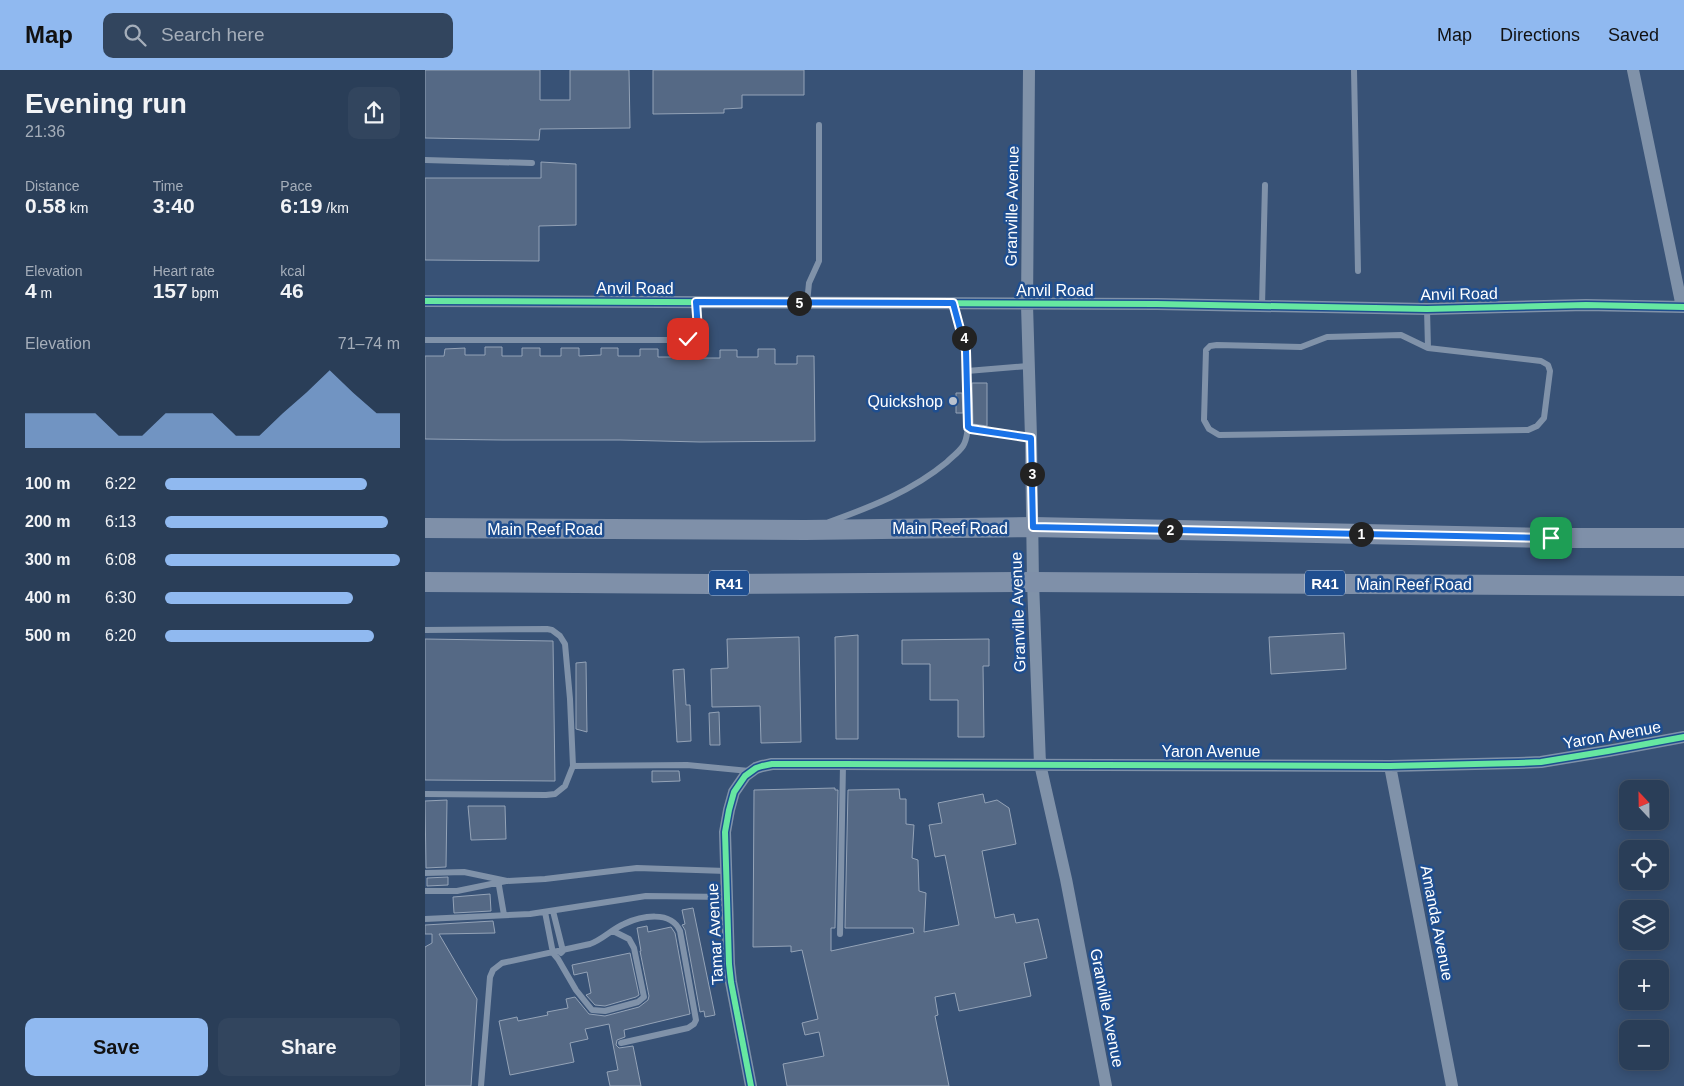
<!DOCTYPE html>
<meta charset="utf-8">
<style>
:root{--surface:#2a3e58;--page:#32455e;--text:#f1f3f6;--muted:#a5aeba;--line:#46576e;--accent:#90b9f0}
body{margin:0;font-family:Helvetica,sans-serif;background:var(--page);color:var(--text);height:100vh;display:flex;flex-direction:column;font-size:19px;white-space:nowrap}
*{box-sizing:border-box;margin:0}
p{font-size:16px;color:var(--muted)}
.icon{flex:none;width:28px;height:28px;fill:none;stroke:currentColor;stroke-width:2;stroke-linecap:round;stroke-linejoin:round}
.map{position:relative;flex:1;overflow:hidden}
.drawer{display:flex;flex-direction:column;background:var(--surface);width:425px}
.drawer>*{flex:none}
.needle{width:32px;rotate:338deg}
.buttons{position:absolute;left:1194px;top:710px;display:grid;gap:10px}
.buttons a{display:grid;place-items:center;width:50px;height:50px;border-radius:10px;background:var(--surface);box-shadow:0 2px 12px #0003,0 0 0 1px var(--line);font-size:25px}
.pin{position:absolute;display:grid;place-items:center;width:42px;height:42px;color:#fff;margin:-21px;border-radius:10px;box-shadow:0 2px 8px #0006}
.km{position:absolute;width:25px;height:25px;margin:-12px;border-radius:50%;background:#222;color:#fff;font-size:14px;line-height:25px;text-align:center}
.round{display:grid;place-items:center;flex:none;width:52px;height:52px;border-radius:10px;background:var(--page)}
.summary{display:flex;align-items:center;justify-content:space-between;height:85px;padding:0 25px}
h1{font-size:28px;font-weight:800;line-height:38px}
.figures{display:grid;grid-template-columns:repeat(3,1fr);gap:8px;height:85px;padding:5px 25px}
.figures div{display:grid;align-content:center}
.figures b{font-size:21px;font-weight:800}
.figures small{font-size:14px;font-weight:400}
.figures p{font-size:14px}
.chart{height:140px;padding:10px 25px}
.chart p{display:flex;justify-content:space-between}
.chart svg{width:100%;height:90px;margin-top:5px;fill:var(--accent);opacity:.7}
.button{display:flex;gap:10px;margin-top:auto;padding:10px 25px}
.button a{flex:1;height:58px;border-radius:10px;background:var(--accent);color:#111;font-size:20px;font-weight:800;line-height:58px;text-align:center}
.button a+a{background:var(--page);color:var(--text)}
ul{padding:0 25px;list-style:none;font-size:16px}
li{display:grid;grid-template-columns:80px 60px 1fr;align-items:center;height:38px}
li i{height:12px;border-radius:6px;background:var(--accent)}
header{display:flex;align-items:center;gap:30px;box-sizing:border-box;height:70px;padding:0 25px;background:var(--accent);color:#111}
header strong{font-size:24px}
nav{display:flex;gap:28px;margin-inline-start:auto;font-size:18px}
.search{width:350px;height:45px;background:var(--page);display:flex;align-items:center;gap:12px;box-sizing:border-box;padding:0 18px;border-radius:10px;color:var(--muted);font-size:19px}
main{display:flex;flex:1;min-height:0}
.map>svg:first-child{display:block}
</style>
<header>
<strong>Map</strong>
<div class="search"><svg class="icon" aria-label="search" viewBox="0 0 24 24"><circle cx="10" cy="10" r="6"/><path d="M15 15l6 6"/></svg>Search here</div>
<nav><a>Map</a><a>Directions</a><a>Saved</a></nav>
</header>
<main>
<section class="drawer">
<div class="summary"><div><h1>Evening run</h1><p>21:36</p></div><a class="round"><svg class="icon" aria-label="share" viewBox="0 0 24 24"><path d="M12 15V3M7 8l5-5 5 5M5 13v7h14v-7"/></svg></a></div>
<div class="figures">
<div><p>Distance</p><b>0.58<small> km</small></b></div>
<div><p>Time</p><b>3:40</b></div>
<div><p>Pace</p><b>6:19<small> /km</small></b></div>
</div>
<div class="figures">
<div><p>Elevation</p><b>4<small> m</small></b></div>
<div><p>Heart rate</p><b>157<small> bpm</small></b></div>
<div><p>kcal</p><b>46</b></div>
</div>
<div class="chart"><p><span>Elevation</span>71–74 m</p>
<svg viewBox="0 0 160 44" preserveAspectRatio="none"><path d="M0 44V27L10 27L20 27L30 27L40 38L50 38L60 27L70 27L80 27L90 38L100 38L110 27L120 17L130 6L140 17L150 27L160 27V44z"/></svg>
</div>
<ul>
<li><b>100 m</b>6:22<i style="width:86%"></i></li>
<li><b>200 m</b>6:13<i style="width:95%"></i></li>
<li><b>300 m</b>6:08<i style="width:100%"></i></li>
<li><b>400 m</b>6:30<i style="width:80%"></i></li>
<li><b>500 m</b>6:20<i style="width:89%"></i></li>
</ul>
<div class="button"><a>Save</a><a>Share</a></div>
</section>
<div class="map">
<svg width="1259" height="1016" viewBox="0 0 1259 1016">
<rect width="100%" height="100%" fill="#385276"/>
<!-- building -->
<path fill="#556985" stroke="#94a3b7" d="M0,0H115V30H145V0H204L205,58L115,59L114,70L0,68Z
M228,0H379V25H317V38L299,39V43L228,44Z
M116,92L151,94V155L114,156V191L0,190V108H116Z
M60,277H77V286H97V278H115V286H136V278H154V286L176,285V278H193V286H215V279H233V287H255V279H272V288H295V280H312V287H333V279H350V294H372V286H389L390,371L275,372L195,370H77L0,369V286H19L20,279L40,278V285H60Z
M547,313H562V356L548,354Z
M531,323H537L538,343H531Z
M919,563L921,599L846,604L844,567Z
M433,565V669H411L410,567Z
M374,567L376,672L336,673L335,636L287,637L286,599L303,598L302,569Z
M0,569L128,571L130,711L0,710Z
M564,569V596H558L559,667H533V630H505V594H477V570Z
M161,592L162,662L151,659V593Z
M259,599L261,635H265L266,671L252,672L248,600Z
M294,642L295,675H285L284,643Z
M227,701H254L255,711L227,712Z
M410,718V720H413L410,858H406V881L489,863L488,858H420L423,720L474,719L475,729H481V754L489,755L487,788L493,790L494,821L501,823L499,862L534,855L520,785L510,787L504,755L517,753L513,733L558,724L560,733L572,730L584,738L591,774L557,781L570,848L589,844L591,853L613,849L622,888L599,893L606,926L534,941L530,923L510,927L513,945L510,946L524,1016H362L358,994L399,986L394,962L380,965L377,953L393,949L377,880L366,882V876L328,877L329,720Z
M22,730L21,797L1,798L0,731Z
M43,736H80L81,769L46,770Z
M23,807V815L2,816V808Z
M65,824L66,841L29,843L28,827Z
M268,838L290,945L280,947L279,941L275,942L260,860L257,855L260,854L257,840Z
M68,851L70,863L14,864L52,929L46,1016H0V877L7,873V864H0V855Z
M222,856L223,862L246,857L250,863L265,944L199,960L200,967L192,970L191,975L194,978L208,976L216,1016H185L182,1002L193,1000L184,954L160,959L163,969L145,973L149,992L85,1005L74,951L92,947L93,951L123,945L122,942L143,938L141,929L150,927L164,944L180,946L214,937L223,930L224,926L215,881H216L212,858Z
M205,883L214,925L211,927L180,936L170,935L161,925L166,923L162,902L149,905L147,895Z"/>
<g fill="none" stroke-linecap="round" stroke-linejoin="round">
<!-- lane -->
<path stroke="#8092a9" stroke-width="6" d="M929,0L933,201
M0,90L107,93
M382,233L384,213L394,191V55
M528,233L541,281L543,357L546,359L606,368
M837,236L840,115
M1002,239L1003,278
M976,265L1003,278L1116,291L1123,295L1125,301L1119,348L1112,356L1103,360L794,365L784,359L779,350L781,280L785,276L792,275L876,277L902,267Z
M0,270H256L268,266L273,260L271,232
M542,301L603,296
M404,452C446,437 487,421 522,392C527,387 534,382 538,376C542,370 542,363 543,357
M0,560L122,559L127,560L135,566L140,574L145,629L148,696L140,716L130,724L121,725L0,724
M148,696L262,695L324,701
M0,803L39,802L82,811L120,809L212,798L301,801
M73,810L79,845
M0,821H32L81,811
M128,841L138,881L136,883
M120,842L128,883L133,889L151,920L167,940L180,941L213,932L219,927L209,878L204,869L188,861
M0,849L105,844L221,826L301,827
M415,864L418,694
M56,1016L65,907L68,900L77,893L165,874C177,870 187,859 199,854C216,846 246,840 255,861L271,950L269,954L263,958L196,973"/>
<!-- street -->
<path stroke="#8092a9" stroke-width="12" d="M604,0L602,235L606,368L608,512L615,694L641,809L681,1016
M1208,0L1257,237
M0,231L732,234L1002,239L1161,235L1259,237
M965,696L1027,1016
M326,1016L306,912L304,894L300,762L304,740L309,722L320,706L331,698L337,696L347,694H418L965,696L1093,693L1116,692L1183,681L1259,667"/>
<!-- primary -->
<path stroke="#7f90a9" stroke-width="20" d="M0,458L380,460L608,457L1126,468H1259
M0,512L285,514L608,512L1259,516"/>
<defs>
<path id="cycleway" d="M0,231L732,234L1002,239L1161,235L1259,237
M326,1016L306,912L304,894L300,762L304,740L309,722L320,706L331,698L337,696L347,694H418L965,696L1093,693L1116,692L1183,681L1259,667"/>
</defs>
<!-- cycleway casing -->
<use href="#cycleway" stroke="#1f4e8f" stroke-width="9"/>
<!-- cycleway -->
<use href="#cycleway" stroke="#66e7a1" stroke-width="6"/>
</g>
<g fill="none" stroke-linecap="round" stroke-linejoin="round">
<defs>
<path id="route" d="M263,269L268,266L273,260L271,232L528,233L541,281L543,357L546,359L606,368L608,457L1126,468"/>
</defs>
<!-- route casing -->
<use href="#route" stroke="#fff" stroke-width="10"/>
<!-- route -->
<use href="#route" stroke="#1a73e8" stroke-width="6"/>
</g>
<!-- markers -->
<circle fill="#b9c2cf" stroke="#1f4e8f" stroke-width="2" cx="528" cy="331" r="5"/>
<g text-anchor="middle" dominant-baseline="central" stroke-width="5" stroke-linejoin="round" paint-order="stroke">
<!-- shield labels -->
<g fill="#1f4e8f" stroke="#bccadd" stroke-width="1">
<rect x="284" y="500.5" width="40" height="25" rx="4"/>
<rect x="880" y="500.5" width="40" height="25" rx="4"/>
</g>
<g font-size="15" font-weight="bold" fill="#fff">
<text x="304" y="513">R41</text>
<text x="900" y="513">R41</text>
</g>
<!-- street labels -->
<g font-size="16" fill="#fff" stroke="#1f4e8f">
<text transform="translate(587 136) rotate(-89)">Granville Avenue</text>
<text x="210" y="218">Anvil Road</text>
<text x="630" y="220">Anvil Road</text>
<text transform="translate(1034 224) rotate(-1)">Anvil Road</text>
<text x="525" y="458">Main Reef Road</text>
<text x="120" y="459">Main Reef Road</text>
<text x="989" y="514">Main Reef Road</text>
<text transform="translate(593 542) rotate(-92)">Granville Avenue</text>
<text transform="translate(1187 665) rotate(-10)">Yaron Avenue</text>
<text x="786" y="681">Yaron Avenue</text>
<text transform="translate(1012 853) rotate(79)">Amanda Avenue</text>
<text transform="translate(290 864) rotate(-93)">Tamar Avenue</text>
<text transform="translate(682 938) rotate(79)">Granville Avenue</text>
</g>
<!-- poi labels -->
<g font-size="16" fill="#fff" stroke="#1f4e8f" text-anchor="end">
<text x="518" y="331">Quickshop</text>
</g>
</g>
</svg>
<div class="buttons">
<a><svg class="needle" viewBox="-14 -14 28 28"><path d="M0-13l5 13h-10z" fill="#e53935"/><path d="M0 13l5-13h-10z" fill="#a5aeba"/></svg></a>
<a><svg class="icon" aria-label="locate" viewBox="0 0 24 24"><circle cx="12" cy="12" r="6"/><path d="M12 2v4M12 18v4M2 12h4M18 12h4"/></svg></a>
<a><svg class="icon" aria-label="layers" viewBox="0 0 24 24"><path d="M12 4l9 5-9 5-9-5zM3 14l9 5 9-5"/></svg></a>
<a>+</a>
<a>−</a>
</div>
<div class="pin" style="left:1126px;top:468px;background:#1e9e55"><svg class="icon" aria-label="arrive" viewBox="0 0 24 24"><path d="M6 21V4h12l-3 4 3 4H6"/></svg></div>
<div class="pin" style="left:263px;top:269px;background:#d93025"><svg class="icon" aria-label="check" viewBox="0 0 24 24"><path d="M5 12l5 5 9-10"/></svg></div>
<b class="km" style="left:936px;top:464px">1</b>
<b class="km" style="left:745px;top:460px">2</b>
<b class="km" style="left:607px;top:404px">3</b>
<b class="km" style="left:539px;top:268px">4</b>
<b class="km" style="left:374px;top:233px">5</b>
</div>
</main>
